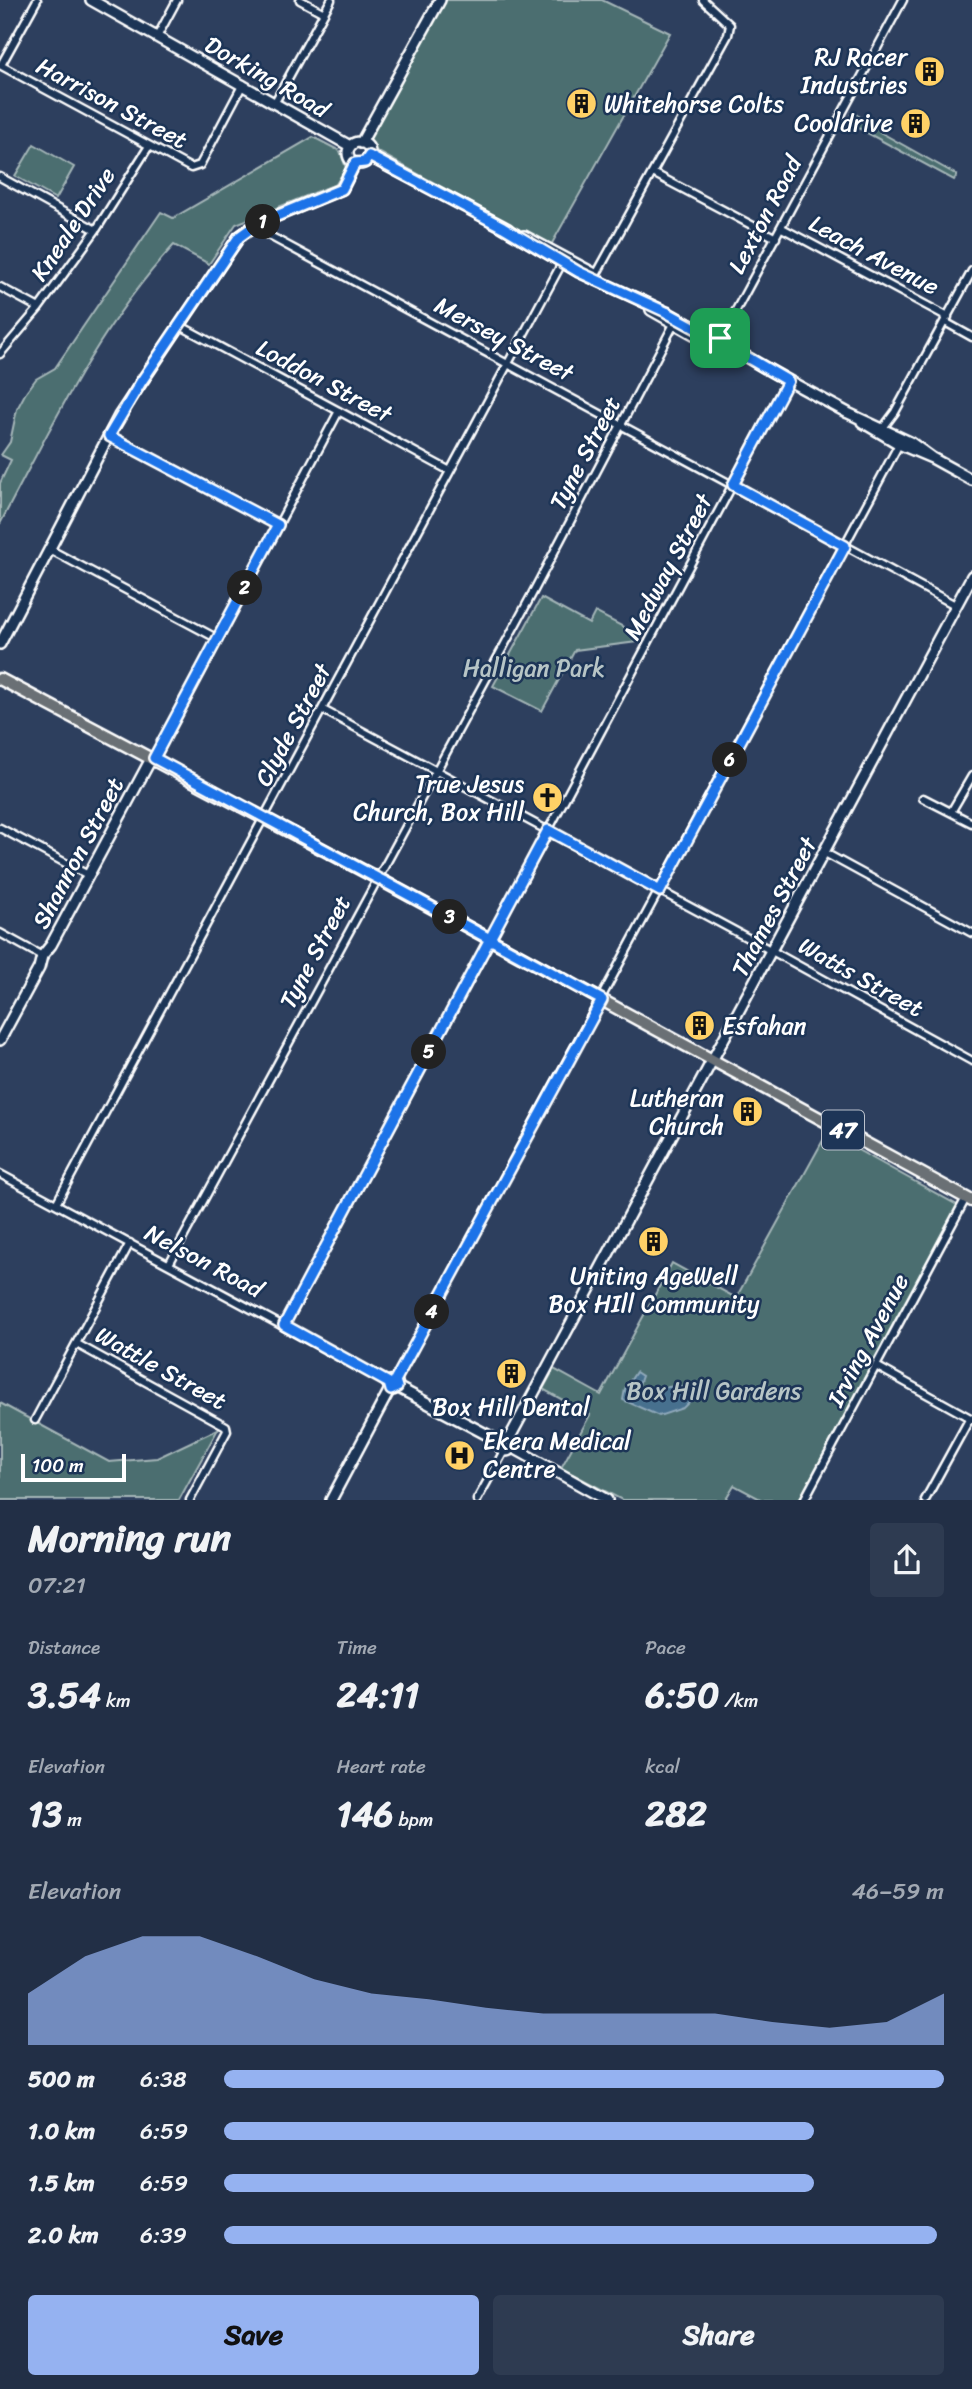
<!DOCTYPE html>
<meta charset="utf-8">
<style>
:root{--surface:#222f46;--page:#2e3b51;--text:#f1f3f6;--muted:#a2a9b3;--accent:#95b2f1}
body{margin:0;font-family:Sriracha,sans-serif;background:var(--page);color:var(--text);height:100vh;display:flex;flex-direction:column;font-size:26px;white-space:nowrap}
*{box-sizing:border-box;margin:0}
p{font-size:23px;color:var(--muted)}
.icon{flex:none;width:38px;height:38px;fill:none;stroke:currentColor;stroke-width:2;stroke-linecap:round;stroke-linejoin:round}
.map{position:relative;height:1500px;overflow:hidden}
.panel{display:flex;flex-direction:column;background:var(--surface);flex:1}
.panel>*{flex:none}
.scale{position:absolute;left:21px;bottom:18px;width:105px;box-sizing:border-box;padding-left:7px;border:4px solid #fff;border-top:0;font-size:19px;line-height:24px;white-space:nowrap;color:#fff;-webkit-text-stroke:5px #1d3557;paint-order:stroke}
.pin{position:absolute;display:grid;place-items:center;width:60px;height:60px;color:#fff;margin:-30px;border-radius:14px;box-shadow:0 4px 10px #0006}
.km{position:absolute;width:35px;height:35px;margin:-18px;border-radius:50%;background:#222;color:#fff;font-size:19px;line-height:35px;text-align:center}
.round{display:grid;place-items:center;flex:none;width:74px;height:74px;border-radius:7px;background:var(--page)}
.headline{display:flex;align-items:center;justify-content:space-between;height:119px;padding:0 28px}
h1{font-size:38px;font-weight:800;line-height:52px}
.metrics{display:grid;grid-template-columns:repeat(3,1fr);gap:10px;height:119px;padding:7px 28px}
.metrics div{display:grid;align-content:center}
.metrics b{font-size:35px;font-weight:800}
.metrics small{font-size:19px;font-weight:400}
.metrics p{font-size:19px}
.chart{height:196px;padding:14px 28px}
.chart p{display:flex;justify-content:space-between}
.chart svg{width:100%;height:126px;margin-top:7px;fill:var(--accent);opacity:.7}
.primary-button{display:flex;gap:14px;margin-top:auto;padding:14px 28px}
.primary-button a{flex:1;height:80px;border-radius:7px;background:var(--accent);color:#111;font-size:28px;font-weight:800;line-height:80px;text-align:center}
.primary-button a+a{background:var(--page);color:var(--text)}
ul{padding:0 28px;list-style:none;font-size:23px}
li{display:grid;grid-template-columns:112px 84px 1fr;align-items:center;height:52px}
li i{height:18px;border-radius:9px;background:var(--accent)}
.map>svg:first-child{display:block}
</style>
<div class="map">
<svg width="972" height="1500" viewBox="0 0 972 1500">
<rect width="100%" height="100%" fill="#2d3f5e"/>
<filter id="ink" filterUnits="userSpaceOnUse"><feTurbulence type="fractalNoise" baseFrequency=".0143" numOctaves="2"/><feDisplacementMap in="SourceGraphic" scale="14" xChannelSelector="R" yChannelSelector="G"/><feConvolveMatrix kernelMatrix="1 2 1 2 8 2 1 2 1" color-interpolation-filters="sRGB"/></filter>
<g filter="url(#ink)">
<!-- green -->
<path fill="#4b6e70" stroke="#a5b6b8" stroke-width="2" d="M445,0H602L670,33L550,247L366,145Z
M852,112L881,129L880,132L957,175L954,180L847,122Z
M313,137L340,151L346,168L336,184L236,224L209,264L174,245C99,326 51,427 0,524V483L11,460L1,455L10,442L17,409L25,394L36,379L55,368L161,212L173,218Z
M34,144L74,167L56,199L15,176Z
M541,598L589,624L595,612L641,636L637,642L575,650L542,711L493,686Z
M827,1133L957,1205L799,1500H762L734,1485L725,1500H622L573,1474L569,1476L561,1468L590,1415L543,1389L554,1369L601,1395L672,1263L736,1298Z
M0,1403L109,1462L157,1458L218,1429L179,1500H0Z"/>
<!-- water -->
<path fill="#46708e" stroke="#90a9bb" stroke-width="2" d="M636,1372L642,1376L637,1390L643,1398C650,1397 652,1393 658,1390C667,1385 684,1386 693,1389L696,1395L683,1408L659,1416L623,1400L625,1389Z"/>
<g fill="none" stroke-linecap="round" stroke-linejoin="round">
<defs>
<path id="street" d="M300,0L324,13
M157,37L177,0
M0,65L191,168L200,165L243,84
M1,65L37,0
M275,102L331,0
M653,173L776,238
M0,177L96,230
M257,224L266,234L957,606
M782,228L948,317
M596,275L728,35L730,25L703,0
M0,287L39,308
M945,322L972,337
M179,325L450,471
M721,338L903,0
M0,354L39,308L96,230L149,146
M883,428L895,412L972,271
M109,436L278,525
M49,549L218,639
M323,710L772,951L972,1061
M154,758L339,411
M923,798L972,823
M951,812L972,776
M0,828L88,875
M825,853L972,933
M0,933L42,956
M0,1174L389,1383
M56,1204L562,263
M169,1264L531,596L674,324
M284,1325L788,381
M77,1344L226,1426L227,1431L190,1500
M876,1366L972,1419
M395,1381L899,444
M35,1420L130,1243
M477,1500L504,1451
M804,1500L966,1198
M925,1500L970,1418"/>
<path id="secondary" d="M91,0L350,146
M348 153a11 11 0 1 1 22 0a11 11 0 1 1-22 0Z
M361,143L440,0
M369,156L508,229
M503,227L579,272L666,312L704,333L721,338L733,349L767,369L848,413L910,442L932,458
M524,236L595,274
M651,310L697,336L717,343L733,356
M862,422L899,444L932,458L972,480
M0,644L119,416L239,237L257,224L342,189L355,163
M0,1040L39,968L42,956L51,945L152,757
M388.5 1385a4.5 4.5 0 1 1 9 0a4.5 4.5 0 1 1-9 0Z
M397,1387L501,1442
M509,1439L972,576
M500 1445a6 6 0 1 1 12 0a6 6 0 1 1-12 0Z
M512,1447L607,1500
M331,1500L390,1389"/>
<path id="primary" d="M0,679L377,878L972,1201"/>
</defs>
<!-- street casing -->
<use href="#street" stroke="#fff" stroke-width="11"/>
<!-- secondary casing -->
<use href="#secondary" stroke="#fff" stroke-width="14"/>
<!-- primary casing -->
<use href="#primary" stroke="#fff" stroke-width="15"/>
<!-- street -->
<use href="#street" stroke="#1d3557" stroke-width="6"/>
<!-- secondary -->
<use href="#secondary" stroke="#1d3557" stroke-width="9"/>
<!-- primary -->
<use href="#primary" stroke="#6a7074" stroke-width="10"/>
</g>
</g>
<g fill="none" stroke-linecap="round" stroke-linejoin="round" filter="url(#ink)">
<defs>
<path id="route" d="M720,338L704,333L666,312L579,272L503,227L369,156L365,162L355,163L342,189L257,224L239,237L141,382L109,436L278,525L154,758L377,878L385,882L602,1000L395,1381L397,1387L391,1390L389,1383L284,1325L548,830L660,891L845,546L733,485L788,381L733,349L720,338"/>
</defs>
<!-- route casing -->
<use href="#route" stroke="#fff" stroke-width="14"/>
<!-- route -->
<use href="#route" stroke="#1a73e8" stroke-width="9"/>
</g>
<!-- icons -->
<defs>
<symbol id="building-disc" viewBox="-11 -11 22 22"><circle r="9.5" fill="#ffd166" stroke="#1d3557"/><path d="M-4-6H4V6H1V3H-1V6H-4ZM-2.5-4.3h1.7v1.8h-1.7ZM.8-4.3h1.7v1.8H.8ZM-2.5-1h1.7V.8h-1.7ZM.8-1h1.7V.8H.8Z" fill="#111"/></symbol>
<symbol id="church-disc" viewBox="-11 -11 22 22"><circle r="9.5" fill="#ffd166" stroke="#1d3557"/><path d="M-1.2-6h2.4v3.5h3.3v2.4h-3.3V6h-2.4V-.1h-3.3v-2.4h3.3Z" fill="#111"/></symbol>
<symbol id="hospital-disc" viewBox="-11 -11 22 22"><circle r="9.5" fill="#ffd166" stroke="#1d3557"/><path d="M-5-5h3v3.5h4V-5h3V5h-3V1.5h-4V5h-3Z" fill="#111"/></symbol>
</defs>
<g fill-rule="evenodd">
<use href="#building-disc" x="912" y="54" width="35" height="35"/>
<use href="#building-disc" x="564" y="86" width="35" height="35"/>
<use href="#building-disc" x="898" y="106" width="35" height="35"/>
<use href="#church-disc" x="530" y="780" width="35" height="35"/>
<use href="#building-disc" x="682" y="1008" width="35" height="35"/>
<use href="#building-disc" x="730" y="1094" width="35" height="35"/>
<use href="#building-disc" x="636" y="1224" width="35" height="35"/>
<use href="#building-disc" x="494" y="1356" width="35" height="35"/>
<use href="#hospital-disc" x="442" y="1438" width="35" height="35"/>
</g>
<g text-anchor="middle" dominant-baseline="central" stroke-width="5" stroke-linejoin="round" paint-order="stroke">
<!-- shield labels -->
<rect fill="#1d3557" stroke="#bbc2cd" stroke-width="2" x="822" y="1110.5" width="42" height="39" rx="5"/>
<g font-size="23" font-weight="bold" fill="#fff">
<text x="843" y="1130">47</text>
</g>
<!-- poi labels -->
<g font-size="24" fill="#fff" stroke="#1d3557" text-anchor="end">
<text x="907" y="57">RJ Racer<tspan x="907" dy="28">Industries</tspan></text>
<text x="604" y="104" text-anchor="start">Whitehorse Colts</text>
<text x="893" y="123">Cooldrive</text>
<text x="524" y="784">True Jesus<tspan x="524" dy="28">Church, Box Hill</tspan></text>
<text x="722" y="1026" text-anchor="start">Esfahan</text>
<text x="724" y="1098">Lutheran<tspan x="724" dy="28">Church</tspan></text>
<text x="654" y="1276" text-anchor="middle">Uniting AgeWell<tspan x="654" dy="28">Box HIll Community</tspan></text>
<text x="511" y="1407" text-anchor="middle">Box Hill Dental</text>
<text x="483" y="1441" text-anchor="start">Ekera Medical<tspan x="483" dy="28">Centre</tspan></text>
</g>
<!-- street labels -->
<g font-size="24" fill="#fff" stroke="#1d3557">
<text transform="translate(267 77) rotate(30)">Dorking Road</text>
<text transform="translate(112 103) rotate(28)">Harrison Street</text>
<text transform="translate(765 215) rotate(-62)">Lexton Road</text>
<text transform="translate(73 224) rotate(-56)">Kneale Drive</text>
<text transform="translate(874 255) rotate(28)">Leach Avenue</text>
<text transform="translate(504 339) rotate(28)">Mersey Street</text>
<text transform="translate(324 381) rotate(28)">Loddon Street</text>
<text transform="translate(585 453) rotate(-62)">Tyne Street</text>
<text transform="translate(668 567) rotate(-62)">Medway Street</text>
<text transform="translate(293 725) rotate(-62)">Clyde Street</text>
<text transform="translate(78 853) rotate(-62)">Shannon Street</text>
<text transform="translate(774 907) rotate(-62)">Thames Street</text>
<text transform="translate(315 952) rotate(-62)">Tyne Street</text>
<text transform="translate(861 977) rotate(29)">Watts Street</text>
<text transform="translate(204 1261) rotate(28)">Nelson Road</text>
<text transform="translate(868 1340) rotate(-62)">Irving Avenue</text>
<text transform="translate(161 1368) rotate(29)">Wattle Street</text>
</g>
<!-- park labels -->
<g font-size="24" fill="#b7c5c6" stroke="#1d3557">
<text x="534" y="668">Halligan Park</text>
<text x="714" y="1391">Box Hill Gardens</text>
</g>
</g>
</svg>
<div class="scale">100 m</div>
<div class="pin" style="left:720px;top:338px;background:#1e9e55"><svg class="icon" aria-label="arrive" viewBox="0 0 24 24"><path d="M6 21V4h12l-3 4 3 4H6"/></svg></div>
<b class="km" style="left:263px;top:222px">1</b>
<b class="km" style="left:245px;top:588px">2</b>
<b class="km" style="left:450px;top:917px">3</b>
<b class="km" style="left:432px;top:1312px">4</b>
<b class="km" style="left:429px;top:1052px">5</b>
<b class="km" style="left:730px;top:760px">6</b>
</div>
<section class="panel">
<div class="headline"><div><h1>Morning run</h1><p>07:21</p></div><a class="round"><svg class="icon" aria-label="share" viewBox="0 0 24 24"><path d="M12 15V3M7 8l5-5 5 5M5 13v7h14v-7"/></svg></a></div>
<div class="metrics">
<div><p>Distance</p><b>3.54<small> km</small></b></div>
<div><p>Time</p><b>24:11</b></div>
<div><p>Pace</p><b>6:50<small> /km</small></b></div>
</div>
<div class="metrics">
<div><p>Elevation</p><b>13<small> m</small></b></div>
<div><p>Heart rate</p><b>146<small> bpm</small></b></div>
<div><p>kcal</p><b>282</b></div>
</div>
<div class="chart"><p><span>Elevation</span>46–59 m</p>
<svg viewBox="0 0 160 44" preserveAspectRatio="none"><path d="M0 44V26L10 13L20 6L30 6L40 13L50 21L60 26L70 28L80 31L90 33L100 33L110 33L120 33L130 36L140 38L150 36L160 26V44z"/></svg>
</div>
<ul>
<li><b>500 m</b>6:38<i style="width:100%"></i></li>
<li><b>1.0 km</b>6:59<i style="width:82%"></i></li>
<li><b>1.5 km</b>6:59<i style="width:82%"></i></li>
<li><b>2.0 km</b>6:39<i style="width:99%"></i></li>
</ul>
<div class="primary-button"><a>Save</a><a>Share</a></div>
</section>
